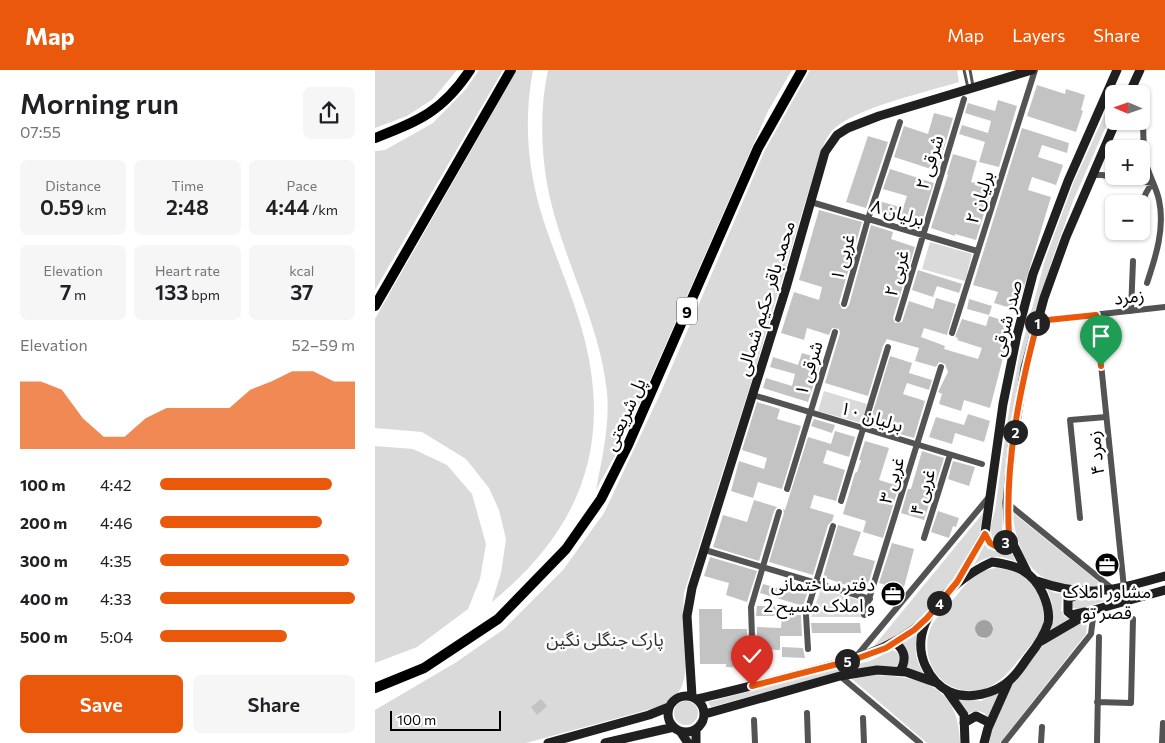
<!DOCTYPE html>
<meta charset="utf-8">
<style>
:root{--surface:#fff;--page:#f6f6f6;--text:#202124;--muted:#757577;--accent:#ea580c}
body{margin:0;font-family:Commissioner,"Noto Sans Arabic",sans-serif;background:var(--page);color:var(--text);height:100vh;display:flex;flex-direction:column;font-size:19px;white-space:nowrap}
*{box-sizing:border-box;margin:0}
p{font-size:16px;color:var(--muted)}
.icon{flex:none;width:28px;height:28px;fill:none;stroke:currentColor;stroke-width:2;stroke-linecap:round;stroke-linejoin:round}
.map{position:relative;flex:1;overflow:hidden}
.side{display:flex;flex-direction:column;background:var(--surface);width:375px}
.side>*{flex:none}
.needle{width:32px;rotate:272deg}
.fabs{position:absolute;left:730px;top:15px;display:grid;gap:10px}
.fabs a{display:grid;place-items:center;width:45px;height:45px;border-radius:8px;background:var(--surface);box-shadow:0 1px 4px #0004;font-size:25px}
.scale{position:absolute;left:15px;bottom:12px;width:111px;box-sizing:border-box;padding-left:5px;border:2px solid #000;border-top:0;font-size:14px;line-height:18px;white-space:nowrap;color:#000;-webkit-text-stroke:4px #fff;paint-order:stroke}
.pin{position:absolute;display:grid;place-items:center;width:42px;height:42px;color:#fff;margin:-51px -21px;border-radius:50% 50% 50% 0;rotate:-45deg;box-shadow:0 0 5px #0007}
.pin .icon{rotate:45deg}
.km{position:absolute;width:25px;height:25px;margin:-12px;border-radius:50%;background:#222;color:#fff;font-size:14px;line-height:25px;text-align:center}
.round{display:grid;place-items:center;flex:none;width:52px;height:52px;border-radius:8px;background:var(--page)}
.headline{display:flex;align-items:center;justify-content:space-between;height:85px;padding:0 20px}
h1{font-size:28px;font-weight:600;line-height:38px}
.metrics{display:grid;grid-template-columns:repeat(3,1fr);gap:8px;height:85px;padding:5px 20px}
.metrics div{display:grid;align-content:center;border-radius:8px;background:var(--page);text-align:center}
.metrics b{font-size:21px;font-weight:600}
.metrics small{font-size:14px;font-weight:400}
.metrics p{font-size:14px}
.chart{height:140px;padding:10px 20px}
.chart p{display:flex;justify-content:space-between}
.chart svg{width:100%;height:90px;margin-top:5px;fill:var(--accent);opacity:.7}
.cta{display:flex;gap:10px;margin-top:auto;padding:10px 20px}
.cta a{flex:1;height:58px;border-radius:8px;background:var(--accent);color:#fff;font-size:20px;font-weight:600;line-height:58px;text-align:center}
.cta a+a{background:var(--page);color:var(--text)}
ul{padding:0 20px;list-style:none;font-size:16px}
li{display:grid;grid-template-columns:80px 60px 1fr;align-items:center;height:38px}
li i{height:12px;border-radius:6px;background:var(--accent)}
header{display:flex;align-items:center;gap:30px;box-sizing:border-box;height:70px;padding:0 25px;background:var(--accent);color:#fff}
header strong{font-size:24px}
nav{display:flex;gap:28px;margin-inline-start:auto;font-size:18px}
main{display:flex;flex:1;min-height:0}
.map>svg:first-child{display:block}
</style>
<header>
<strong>Map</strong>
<nav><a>Map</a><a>Layers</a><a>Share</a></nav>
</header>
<main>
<section class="side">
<div class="headline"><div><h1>Morning run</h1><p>07:55</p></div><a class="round"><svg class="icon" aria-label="share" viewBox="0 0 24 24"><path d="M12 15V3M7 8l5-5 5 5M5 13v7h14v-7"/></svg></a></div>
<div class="metrics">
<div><p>Distance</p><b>0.59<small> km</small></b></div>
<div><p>Time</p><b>2:48</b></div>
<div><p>Pace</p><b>4:44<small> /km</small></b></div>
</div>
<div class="metrics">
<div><p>Elevation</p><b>7<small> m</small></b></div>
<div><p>Heart rate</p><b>133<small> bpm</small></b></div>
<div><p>kcal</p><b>37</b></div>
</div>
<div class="chart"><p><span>Elevation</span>52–59 m</p>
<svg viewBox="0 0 160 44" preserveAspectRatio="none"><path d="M0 44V11L10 11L20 15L30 29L40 38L50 38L60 29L70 24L80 24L90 24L100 24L110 15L120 11L130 6L140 6L150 11L160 11V44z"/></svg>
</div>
<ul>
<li><b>100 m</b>4:42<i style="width:88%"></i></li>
<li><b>200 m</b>4:46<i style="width:83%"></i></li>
<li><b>300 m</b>4:35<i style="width:97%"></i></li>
<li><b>400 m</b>4:33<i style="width:100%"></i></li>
<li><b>500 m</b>5:04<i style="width:65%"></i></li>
</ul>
<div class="cta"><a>Save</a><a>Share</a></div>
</section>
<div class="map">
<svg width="790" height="673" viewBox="0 0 790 673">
<rect width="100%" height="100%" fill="#fff"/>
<!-- green -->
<path fill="#dadada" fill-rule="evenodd" d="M0,0H82L58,29L32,46L0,58Z
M104,0H128L0,220V81L10,80L58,53L91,19Z
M142,0H158C149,47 152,93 165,139C178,183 199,226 210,271C237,381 202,462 117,532L126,503L131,469L124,440L114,418L91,389L47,362L0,358V249Z
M173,0H417L393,41L268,326L243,380L221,420C227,389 235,354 232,322C225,254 190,194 175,128C166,88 164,41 173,0Z
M435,0H582L584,12C552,22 477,38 456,62C451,68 448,77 445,83L375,316L309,523C306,551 317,595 306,618C303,624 298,629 294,634L151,673H0V640L80,593L129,559L188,500L229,443L286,322L390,80Z
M739,24V38L698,131L677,190L657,258L628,435L627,467L622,470L618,469L615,459L620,440L634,341L645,283L670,190L698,114Z
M555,172L597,184L590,211L547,199Z
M449,321L492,334L486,353L443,341Z
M0,376L38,379L72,395L97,424L111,474L105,509L93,539L42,577L0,593Z
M637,442L730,517C667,520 646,504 637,442Z
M608,443C607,451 606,459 603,466C589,498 552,552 521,568C514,571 506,573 499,576Z
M610,474L613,479L625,480L633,475L641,492C626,484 612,485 599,495Z
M621,498C653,500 679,525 666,559C662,569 652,579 646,587C629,608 613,627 583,619C556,611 545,579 557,555C563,544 574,534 582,525C588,518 597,505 606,501C610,500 616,499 621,498ZM605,551L618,555V562L609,569C599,566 597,557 605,551Z
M446,519L491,532L485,547H436Z
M672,519L680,523L694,524L687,528L686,540L690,547L696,548L675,561C680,546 678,533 672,519Z
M728,526L730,531L704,539L698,538L697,536L698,529Z
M713,546L711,564L625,673H612C624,638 642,598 670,573C682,563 699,555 713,546Z
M544,561C538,577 540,589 549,604L531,598C536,589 533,581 527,573Z
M517,580L523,583L526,587L522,596L495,597L461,603L336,637L333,632L495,591Z
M500,605C549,607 584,617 585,673H552L477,609Z
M624,622L613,647C606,639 601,641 592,644L583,628L606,631Z
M299 643a12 12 0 1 1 24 0a12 12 0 1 1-24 0Z"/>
<!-- water -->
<path fill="#a1a1a1" d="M600 559a9 9 0 1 1 18 0a9 9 0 1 1-18 0Z"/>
<!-- building -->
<path fill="#c3c3c3" d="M662,15L690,24L691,19L710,25L706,40L708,41L701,62L652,46Z
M623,30L642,36L624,97L604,92L610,72L584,64L587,55L613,63L616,51L590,43L593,33L620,41Z
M559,43L578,48L562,101L519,87L529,56L553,64Z
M647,58L694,73L692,83L667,75L663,87L688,95L681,115L657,107L653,120L676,127L642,240L619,233L623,222L598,215Z
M493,66L513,72L491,138L471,132Z
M578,84L602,91L596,112L617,117L601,170L580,164V166L556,158L573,105L572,104Z
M515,99L559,113L546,155L501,141L504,131L528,138L532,126L508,119Z
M444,140L487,152L464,233L467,239H471L474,235L496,155L518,162L516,169L540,177L518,248L520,253L527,252L534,231L558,239L561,228L581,234L572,265L549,258L546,267L570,276L569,279L603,289L607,278L582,270L583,268L580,267L587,249L611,256L614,246L637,253L615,338L589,330L586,341L564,334L567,324L563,322L573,302L570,294L564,292L561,297L540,291L544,278L512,269L508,276L493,326L450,313L465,263L464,259L457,258L454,265L432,258L429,270L406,263L419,222L444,230L447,217L424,210Z
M543,200L587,214L584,223L562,216L558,227L537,220Z
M594,229L617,236L614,245L592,239Z
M427,283L447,289L433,332L388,318L391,308L417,316L420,304L395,297L398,287L423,295Z
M515,286L537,293L534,303L557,310L554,320L532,313L528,324L550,331L539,368L494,355Z
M382,332L405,339L402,349L426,356L407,419L383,412L378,428L356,421L364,391L389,399L392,388L367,380Z
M593,344L615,351L609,372L580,363L577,374L554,367L561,347L589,355Z
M439,349L460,355L457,363L436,356Z
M460,361L480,367L474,387L452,380L448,393L470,400L461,431L439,425L435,438L459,445L457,451L453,455L438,505L394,492L409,443L408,439L410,440L433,367L456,374Z
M490,371L514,378L504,410L524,416L508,468L488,462L491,451L468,444L480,403L482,402L486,390H484Z
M547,381L569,388L549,450L526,443L533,419H536Z
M578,391L600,397L594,416L573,409Z
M379,430L402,437L399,441L384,491L338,477L348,445L372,452Z
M563,441L584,448L581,457L578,456L574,468L556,462Z
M463,455L486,462L478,485L500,491L491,522L448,507Z
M517,473L539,479L528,521L504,513Z
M335,487L382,501L372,532L351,525L354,513L329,506Z
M413,511L434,518L428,536L385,523L388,514L410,520Z
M382,536H404V546H381Z
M324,539H347V559H372L373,598L351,597V594H325Z
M407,545H426L427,566H405V580L382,579V557L406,558Z
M436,553H485L486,563H437Z
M407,577L428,578L430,588L407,587Z
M166,629L172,636L162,645L156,637Z"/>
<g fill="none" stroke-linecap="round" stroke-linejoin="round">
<!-- lane -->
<path stroke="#535353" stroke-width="3" d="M589,0L593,18
M595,0L598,16"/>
<!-- street -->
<path stroke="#535353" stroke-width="6" d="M766,40C770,56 767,73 770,90C773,104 781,116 784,130C790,158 781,186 772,213
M717,105H727L777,113L771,123L766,136
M436,132L602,181
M763,162V161
M469,234L493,149L525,52
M756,241L758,191
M721,245L749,518
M523,249L589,29
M663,251L790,237
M577,263L660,0
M378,325L607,394
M412,419L460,262
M466,431L513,277
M632,433L739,520
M705,448L695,350L731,347
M549,468L575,385
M330,480L495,529
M489,545L566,297
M433,579L431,545L458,456
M480,588L614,427
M378,598L376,537L404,442
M465,606L545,673
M722,632L756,633L758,549
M432,643L433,673
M488,648L489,673
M379,650L380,673
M629,673L716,564L719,540
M666,673L667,657
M722,673L724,567
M787,673L788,653"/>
<!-- secondary -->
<path stroke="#202020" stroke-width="9" d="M754,24L765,0
M610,463L615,473L621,476L628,473L634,466
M617,492C641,495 658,501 668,524C672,533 675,543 673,553C669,566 662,576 654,586C648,594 643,603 635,610C620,624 594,630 575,622C564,617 555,606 550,595C531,551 581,508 617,492Z
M652,502L634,466L632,433L637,377L650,298L669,228L691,167L741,51
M662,511C713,529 740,520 790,506
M582,512L610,463L628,334L642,265L658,204L693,111L742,0
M707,522L693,529V542L697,545L710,542
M666,571L719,540L790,520
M520,572C530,581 532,589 525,601
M572,621L589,645L590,673
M293 644a18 18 0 1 1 36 0a18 18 0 1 1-36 0Z
M317,626L312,546L317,518L411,218L450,82L462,65L473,58L504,46L657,0
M322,629C353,622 384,614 415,606C463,594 513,584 551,549
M330,644L465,606L502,600L531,602L562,613
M589,653L601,646L615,653
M305,661L313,673
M173,673L274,645L294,637
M230,673L299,657
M321,673V659
M609,673L613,658L634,611"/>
<!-- primary -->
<path stroke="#000" stroke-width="10" d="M0,68C44,51 68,41 95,0
M0,236L136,0
M0,618L49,598L123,549L191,479L226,429L253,375L383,78L427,0"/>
</g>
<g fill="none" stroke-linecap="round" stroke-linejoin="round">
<defs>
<path id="route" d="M377,616L478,590L511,578L539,560L552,548L582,512L610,464L615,473L620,476L628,473L634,466C630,393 644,321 663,251L721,245L726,296"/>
</defs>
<!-- route casing -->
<use href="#route" stroke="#fff" stroke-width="10"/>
<!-- route -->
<use href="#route" stroke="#ea580c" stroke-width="6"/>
</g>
<!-- icons -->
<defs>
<symbol id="office-disc" viewBox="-11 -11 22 22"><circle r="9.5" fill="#000" stroke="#fff"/><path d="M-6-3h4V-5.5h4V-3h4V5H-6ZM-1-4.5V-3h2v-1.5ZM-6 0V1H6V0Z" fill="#fff"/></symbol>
</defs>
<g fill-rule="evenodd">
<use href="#office-disc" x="718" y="481" width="28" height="28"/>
<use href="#office-disc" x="504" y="510" width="28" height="28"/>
</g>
<g text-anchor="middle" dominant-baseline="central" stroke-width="5" stroke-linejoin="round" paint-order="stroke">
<!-- shield labels -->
<rect fill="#fff" stroke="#4c4c4c" stroke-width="1" x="302" y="227.5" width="20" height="27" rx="4"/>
<g font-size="16" font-weight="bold" fill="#000">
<text x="312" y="241">9</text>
</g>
<!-- street labels -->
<g font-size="18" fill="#000" stroke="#fff">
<text transform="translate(554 92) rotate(-73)">۲ شرقی</text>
<text transform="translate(604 127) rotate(-72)">برلیان ۲</text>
<text transform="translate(523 142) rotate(16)">برلیان ۸</text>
<text transform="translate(467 187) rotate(-74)">۱ غربی</text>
<text transform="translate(521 203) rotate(-74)">۲ غربی</text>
<text transform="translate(754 226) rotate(-7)">زمرد</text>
<text transform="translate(390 228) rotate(-73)">محمد باقر حکیم شمالی</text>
<text transform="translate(631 248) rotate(-76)">صدر شرقی</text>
<text transform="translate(433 298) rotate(-73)">۱ شرقی</text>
<text transform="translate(249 344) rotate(-66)">پل شریعتی</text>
<text transform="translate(497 346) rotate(17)">برلیان ۱۰</text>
<text transform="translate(720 383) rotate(-96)">زمرد ۴</text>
<text transform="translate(516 410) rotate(-73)">۳ غربی</text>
<text transform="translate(547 422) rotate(-73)">۴ غربی</text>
</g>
<!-- poi labels -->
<g font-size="18" fill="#000" stroke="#fff" text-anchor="end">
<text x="500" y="514">دفتر ساختمانی<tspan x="500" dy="21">و املاک مسیح 2</tspan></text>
<text x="732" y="521" text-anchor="middle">مشاور املاک<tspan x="732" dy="21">قصر تو</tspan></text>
</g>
<!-- park labels -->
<g font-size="18" fill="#313131" stroke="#fff">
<text x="230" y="569">پارک جنگلی نگین</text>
</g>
</g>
</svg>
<div class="fabs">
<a><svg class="needle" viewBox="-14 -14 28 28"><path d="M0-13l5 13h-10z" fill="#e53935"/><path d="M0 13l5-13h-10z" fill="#757577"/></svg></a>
<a>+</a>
<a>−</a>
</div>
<div class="scale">100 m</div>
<div class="pin" style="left:726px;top:296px;background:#1e9e55"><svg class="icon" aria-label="arrive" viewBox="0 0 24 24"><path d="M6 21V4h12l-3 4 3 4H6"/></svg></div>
<div class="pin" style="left:377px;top:616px;background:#d93025"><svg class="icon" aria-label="check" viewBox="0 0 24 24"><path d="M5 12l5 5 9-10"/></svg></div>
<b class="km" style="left:662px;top:253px">1</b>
<b class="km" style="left:640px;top:362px">2</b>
<b class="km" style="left:630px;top:472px">3</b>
<b class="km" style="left:564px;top:533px">4</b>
<b class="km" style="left:472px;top:591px">5</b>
</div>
</main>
